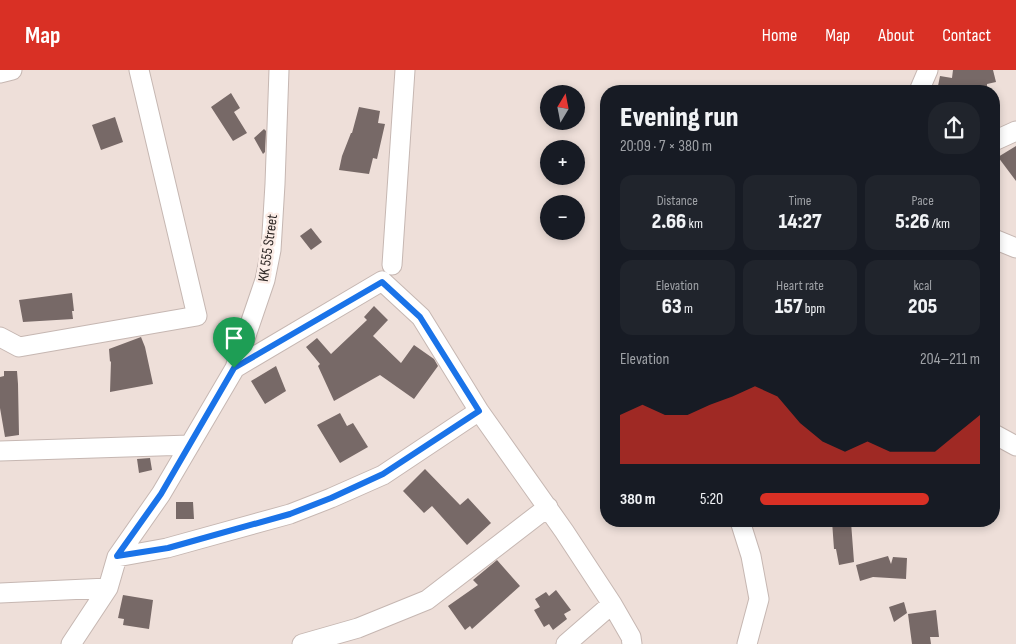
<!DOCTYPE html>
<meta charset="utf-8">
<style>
:root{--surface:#171b24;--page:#20242c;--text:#f1f3f6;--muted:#9ea1a6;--accent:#d93025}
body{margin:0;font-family:"Sofia Sans Condensed",sans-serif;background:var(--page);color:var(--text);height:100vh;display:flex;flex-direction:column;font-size:19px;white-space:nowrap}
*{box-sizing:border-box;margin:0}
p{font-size:16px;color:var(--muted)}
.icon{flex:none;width:28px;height:28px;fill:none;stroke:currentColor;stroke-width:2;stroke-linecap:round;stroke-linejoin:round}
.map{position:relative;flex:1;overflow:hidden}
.sheet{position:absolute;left:600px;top:15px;width:400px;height:442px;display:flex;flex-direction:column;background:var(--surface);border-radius:20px;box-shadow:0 2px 8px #0003}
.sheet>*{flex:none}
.needle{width:32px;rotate:10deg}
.fabs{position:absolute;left:540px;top:15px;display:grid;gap:10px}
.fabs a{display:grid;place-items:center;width:45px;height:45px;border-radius:50%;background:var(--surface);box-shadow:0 2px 8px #0003;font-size:25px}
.pin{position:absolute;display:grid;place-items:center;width:42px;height:42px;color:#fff;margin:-51px -21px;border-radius:50% 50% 50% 0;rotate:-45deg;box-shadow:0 0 5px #0007}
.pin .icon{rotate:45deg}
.round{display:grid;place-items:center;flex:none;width:52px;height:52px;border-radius:20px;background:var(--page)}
.head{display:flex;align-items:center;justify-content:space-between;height:85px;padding:0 20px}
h1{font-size:28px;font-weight:800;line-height:38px}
.stats{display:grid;grid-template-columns:repeat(3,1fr);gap:8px;height:85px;padding:5px 20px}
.stats div{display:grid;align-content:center;border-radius:12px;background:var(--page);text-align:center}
.stats b{font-size:21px;font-weight:800}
.stats small{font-size:14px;font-weight:400}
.stats p{font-size:14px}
.chart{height:140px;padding:10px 20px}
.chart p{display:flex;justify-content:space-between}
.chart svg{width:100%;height:90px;margin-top:5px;fill:var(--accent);opacity:.7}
ul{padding:0 20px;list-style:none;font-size:16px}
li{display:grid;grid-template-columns:80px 60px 1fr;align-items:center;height:38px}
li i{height:12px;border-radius:6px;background:var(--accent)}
header{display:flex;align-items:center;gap:30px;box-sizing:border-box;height:70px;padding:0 25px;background:var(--accent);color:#fff}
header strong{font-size:24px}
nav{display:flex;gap:28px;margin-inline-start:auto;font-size:18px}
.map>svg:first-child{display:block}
</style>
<header>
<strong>Map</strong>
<nav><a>Home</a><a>Map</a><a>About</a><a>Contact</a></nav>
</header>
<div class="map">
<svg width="1016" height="574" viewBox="0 0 1016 574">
<rect width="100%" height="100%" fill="#eedfd9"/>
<!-- building -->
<path fill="#776967" d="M953,0H993L996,12L987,14V21H937L940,6L952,8Z
M231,23L240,38L234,42L247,63L233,71L211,37Z
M359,37L380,41L378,53L385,54L377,89L373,88L369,104L339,100L342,86L351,63H352Z
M115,47L123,72L101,80L92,55Z
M264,59L266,61L265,82L263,84L254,68Z
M1016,76V111L998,87Z
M311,158L322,172L311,180L300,166Z
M72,223L74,241H72L73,249L23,252L19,230Z
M374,236L388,250L373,266L401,293L414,275L434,289L438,296L414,329L380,305L334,331L318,296L320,294L306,277L317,268L331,284L367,250L364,247Z
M141,267L145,277L153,314L110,322L111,291L110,292L109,279Z
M276,296L286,321L265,334L251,311Z
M4,301H17L18,314L19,365L5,367L0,338V307L4,306Z
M340,343L347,356L353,353L368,377L340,393L317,355Z
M150,388L152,400L139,403L137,389Z
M425,399L460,435L468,428L491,453L467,475L432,436L424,443L403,421Z
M176,432H193L194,449H176Z
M832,451H841L843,455L851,452L854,492L839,495L836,479H834Z
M888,486L891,494L893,487L907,488L906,509L873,507L860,511L856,495Z
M497,490L520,516L472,559L470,556L465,560L448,536L478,515L473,510Z
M556,520L571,540L564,544L567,549L553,560L549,554L544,557L534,540L540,537L535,529L546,522L549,526Z
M123,525L153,530L149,559L123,555L124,549L118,548Z
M904,532L907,543L894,552L889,537Z
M936,540L939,567H930L931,574H912L908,544Z"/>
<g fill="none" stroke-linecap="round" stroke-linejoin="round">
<defs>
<path id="minor" d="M0,3L12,0
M919,21L928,0
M994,71L1016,61
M994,169L1016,178
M392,195L405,0
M0,267L19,277L197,246L139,0
M235,298L382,211L421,247L479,341L564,461L612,534L631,567L632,574
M994,364L1016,376
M0,381L190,375
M740,451L751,486L759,529L747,574
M117,487L167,478L290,444L331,428L383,405L479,341
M0,523L108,518
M71,574L108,518L117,487L161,424L235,298L265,210L271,180L275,114L279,0
M302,574L358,558L427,530L548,437
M566,574L612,534"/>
</defs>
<!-- minor casing -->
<use href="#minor" stroke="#c6b7b2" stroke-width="21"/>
<!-- minor -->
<use href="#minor" stroke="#fff" stroke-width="19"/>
</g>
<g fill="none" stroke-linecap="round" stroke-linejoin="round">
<defs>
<path id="route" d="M382,212L420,247L479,341L383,404L331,428L290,444L168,478L117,486L161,424L234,298Z"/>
</defs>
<!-- route casing -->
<use href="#route" stroke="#fff" stroke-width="10"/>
<!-- route -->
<use href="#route" stroke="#1a73e8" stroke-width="6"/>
</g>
<g text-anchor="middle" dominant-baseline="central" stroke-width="5" stroke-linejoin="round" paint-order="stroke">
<!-- street labels -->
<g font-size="15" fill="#2b2523" stroke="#fbece6">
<text transform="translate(268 178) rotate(-82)">KK 555 Street</text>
</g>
</g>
</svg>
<div class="fabs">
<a><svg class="needle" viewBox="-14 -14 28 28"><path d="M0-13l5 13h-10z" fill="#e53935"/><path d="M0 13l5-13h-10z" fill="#9ea1a6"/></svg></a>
<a>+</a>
<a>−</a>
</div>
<div class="pin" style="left:234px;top:298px;background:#1e9e55"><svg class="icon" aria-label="arrive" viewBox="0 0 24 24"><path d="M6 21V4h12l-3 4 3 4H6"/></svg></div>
<section class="sheet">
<div class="head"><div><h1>Evening run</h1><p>20:09 · 7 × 380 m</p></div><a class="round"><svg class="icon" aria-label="share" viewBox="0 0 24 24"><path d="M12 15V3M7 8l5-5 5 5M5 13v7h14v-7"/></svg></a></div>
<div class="stats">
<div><p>Distance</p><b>2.66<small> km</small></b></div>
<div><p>Time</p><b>14:27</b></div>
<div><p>Pace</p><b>5:26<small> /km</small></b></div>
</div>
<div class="stats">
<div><p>Elevation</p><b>63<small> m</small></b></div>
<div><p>Heart rate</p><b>157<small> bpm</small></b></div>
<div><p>kcal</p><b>205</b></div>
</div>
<div class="chart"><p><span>Elevation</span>204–211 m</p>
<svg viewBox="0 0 160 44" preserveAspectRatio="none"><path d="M0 44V20L10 15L20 20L30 20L40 15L50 11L60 6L70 11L80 24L90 33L100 38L110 33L120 38L130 38L140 38L150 29L160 20V44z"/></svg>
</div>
<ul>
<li><b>380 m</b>5:20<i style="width:77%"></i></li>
</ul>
</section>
</div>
